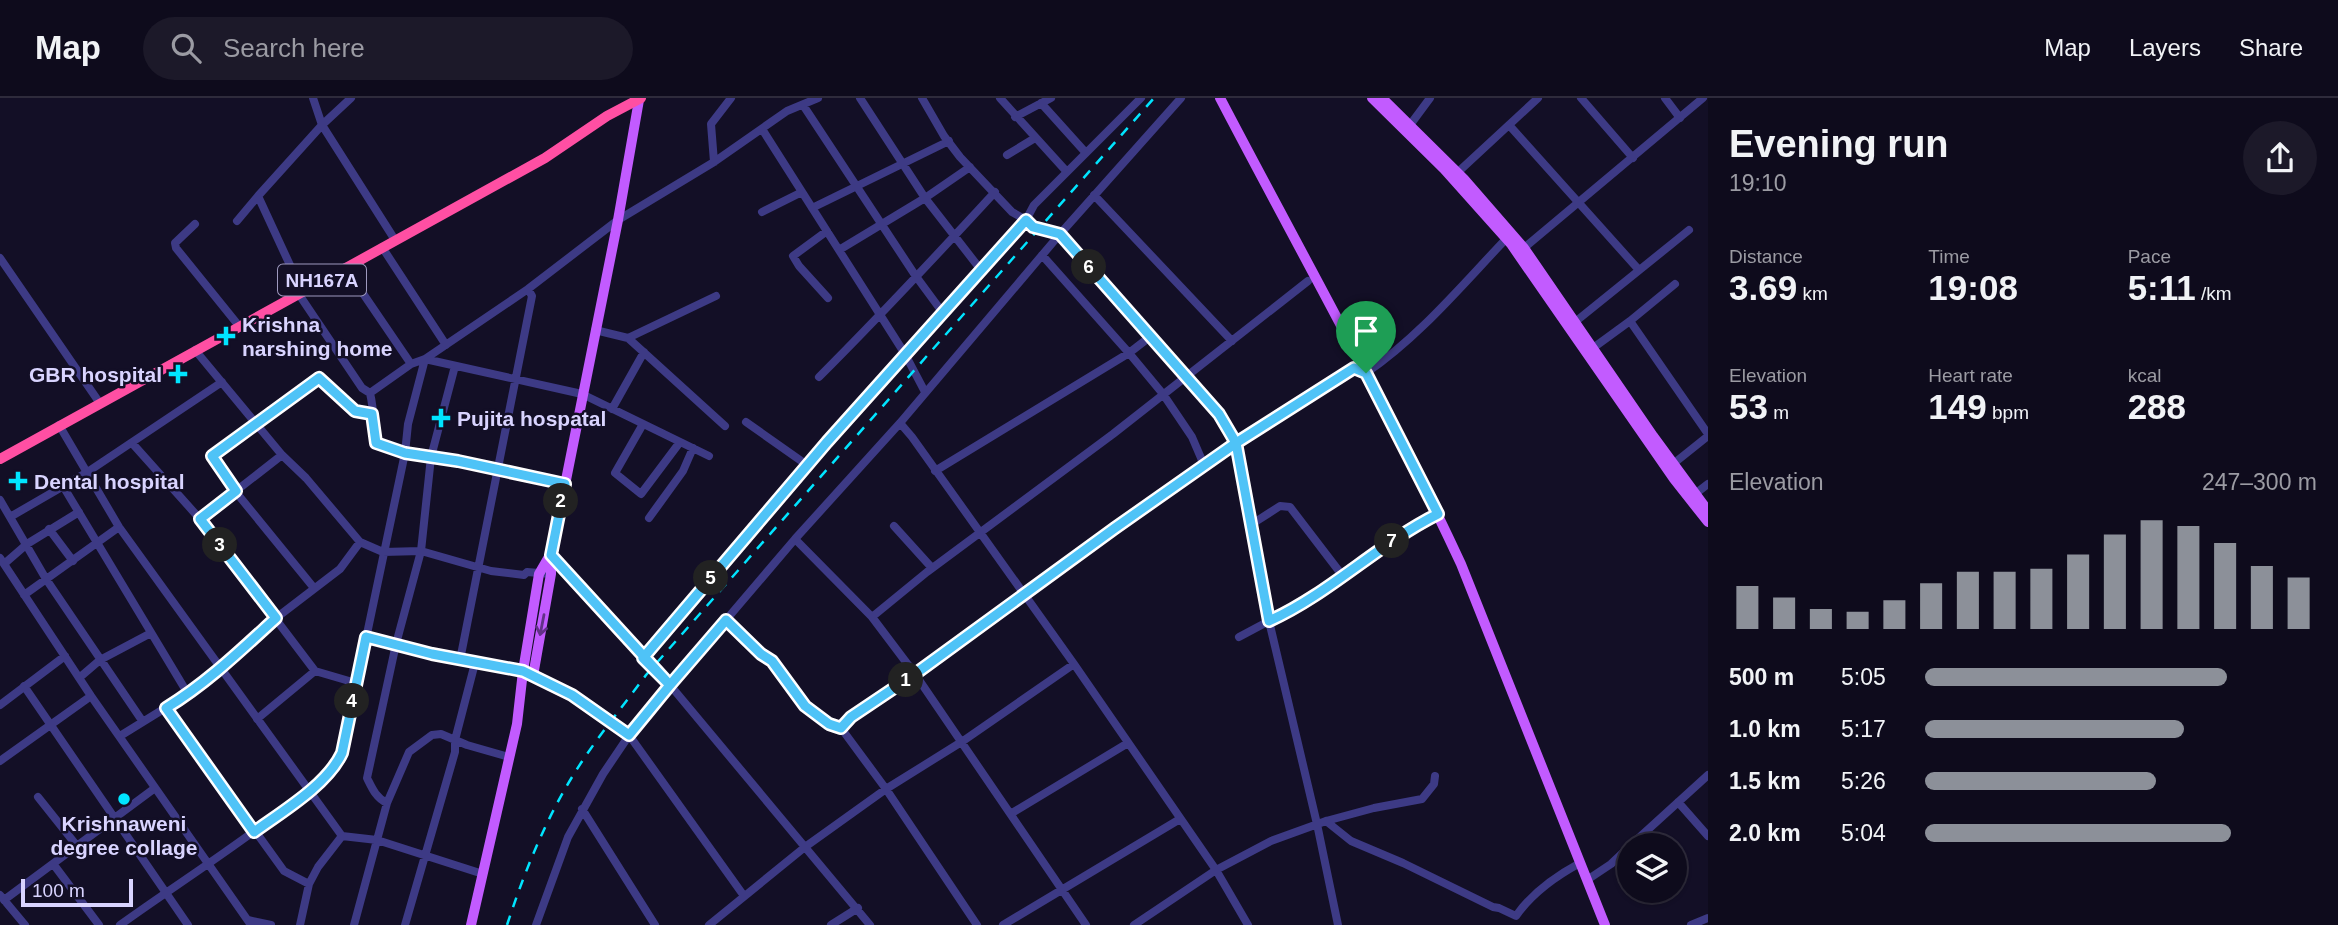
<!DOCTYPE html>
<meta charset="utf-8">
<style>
:root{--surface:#0e0b1c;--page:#1c1929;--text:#f1f3f6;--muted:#9b9ba3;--line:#2e2b3b;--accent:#8c9099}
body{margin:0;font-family:Helvetica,sans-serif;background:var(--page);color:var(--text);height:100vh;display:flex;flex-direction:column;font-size:26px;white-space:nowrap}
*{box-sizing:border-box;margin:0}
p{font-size:23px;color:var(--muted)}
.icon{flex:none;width:38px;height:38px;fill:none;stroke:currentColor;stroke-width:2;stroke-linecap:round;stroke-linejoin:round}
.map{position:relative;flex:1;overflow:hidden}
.details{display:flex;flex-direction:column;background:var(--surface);width:630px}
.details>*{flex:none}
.tools{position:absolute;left:1617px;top:735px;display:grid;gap:14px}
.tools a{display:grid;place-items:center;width:70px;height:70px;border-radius:50%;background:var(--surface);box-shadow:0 2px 5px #0004,0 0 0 2px var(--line);font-size:35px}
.scale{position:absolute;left:21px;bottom:18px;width:112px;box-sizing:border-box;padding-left:7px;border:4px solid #d9d4ff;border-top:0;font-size:19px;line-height:24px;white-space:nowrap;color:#d9d4ff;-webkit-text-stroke:5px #130f26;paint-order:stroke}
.pin{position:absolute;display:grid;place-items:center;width:60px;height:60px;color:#fff;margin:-72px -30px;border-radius:50% 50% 50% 0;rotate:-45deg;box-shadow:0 0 7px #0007}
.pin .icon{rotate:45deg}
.km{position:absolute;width:35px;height:35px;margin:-18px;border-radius:50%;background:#222;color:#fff;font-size:19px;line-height:35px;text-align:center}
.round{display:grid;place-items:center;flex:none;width:74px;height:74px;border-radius:37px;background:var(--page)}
.head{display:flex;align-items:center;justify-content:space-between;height:119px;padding:0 21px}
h1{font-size:38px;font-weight:700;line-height:52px}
.metrics{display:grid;grid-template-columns:repeat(3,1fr);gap:10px;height:119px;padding:7px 21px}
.metrics div{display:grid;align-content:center}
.metrics b{font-size:35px;font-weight:700}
.metrics small{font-size:19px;font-weight:400}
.metrics p{font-size:19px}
.chart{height:196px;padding:14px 21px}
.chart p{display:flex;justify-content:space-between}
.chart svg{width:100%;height:126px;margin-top:7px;stroke:var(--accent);stroke-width:6}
ul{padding:0 21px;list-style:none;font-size:23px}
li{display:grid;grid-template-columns:112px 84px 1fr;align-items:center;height:52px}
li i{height:18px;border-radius:9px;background:var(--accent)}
header{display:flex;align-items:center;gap:42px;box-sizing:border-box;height:98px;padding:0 35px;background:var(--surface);border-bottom:2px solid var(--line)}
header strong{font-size:33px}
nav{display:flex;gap:38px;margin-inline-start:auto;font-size:24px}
.search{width:490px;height:63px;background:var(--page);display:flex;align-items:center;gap:18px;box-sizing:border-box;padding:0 24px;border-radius:38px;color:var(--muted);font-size:26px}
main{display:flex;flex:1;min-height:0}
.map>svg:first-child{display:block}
</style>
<header>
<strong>Map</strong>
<div class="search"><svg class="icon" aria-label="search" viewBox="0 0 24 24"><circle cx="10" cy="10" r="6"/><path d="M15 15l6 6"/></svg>Search here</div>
<nav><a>Map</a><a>Layers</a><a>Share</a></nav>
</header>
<main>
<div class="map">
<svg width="1708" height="827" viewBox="0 0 1708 827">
<rect width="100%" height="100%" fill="#130f26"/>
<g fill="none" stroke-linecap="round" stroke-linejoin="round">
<!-- minor -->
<path stroke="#3d3a85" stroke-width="8" d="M313,0L322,27L395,142
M860,0L925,100L981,172
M922,0L944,38L960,59L1012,114L1026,122L1033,129L1060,136L1219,316L1236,345L1269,523L1239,539
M1000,0L1067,74
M1581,0L1633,60
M1665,0L1680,20
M1041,5L1086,55
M803,7L915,177L943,215
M1015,19L1051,0
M1410,27L1430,0
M1509,27L1639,172
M762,31L905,256L925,294
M1007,57L1035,40
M714,64L711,26L731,0
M1457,75L1538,0
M1094,97L1232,243
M258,98L322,27L351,0
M812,110L949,43
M762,114L802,94
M237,123L258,98L302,193
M195,126L175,145L176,150L239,228
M827,133L793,158L799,168L828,200
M382,149L446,247
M1524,150L1703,0
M839,152L925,100L970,69
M1042,157L1129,255L1151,238
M0,160L99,304
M345,169L411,266
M1630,223L1708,336
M1575,224L1689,132
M595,232L628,240L725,328
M628,240L716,198
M1593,250L1630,223L1675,186
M195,252L282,357L306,380L360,444L383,454L421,453L431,359L455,268
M425,261L582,296L709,358
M425,261L408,326L405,355L459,363L565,386
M819,279C879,219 937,157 995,94
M370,295L411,266L425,261L528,191L618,122L714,64L787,13L818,0
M612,311L644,254
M746,324L807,367
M900,325L912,339L1074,566L1216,772L1248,827
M643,326L615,375L641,396L680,344
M59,327L119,429L342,738
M132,345L200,421L315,573L356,585
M1673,366L1708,338
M935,373L1129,255L1163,296L1192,339L1204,367
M63,388L188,596L120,638
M1695,396L1708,386
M0,402L46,481L143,624
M10,419L86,375L222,284
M649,420L683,373L693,350
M200,421L282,357
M1252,426L1280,408L1290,409L1342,477
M894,428L932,470
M49,431L73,463
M795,441L872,519L915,576L1086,827
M551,457L665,581L870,827
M0,460L91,598L251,827
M4,466L27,446L79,414
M314,490L235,393L212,358L319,280L355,313L371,316
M24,497L119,429
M872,519L927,474L1113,336L1308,183
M726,522L761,556L772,563L805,608L829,626L841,630L851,619L915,576L1115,430L1236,345L1354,270L1366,275C1419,239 1462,187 1506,141
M366,539L432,556L523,573L572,597L629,637L744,798
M644,560L827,344L1026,122L1034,107L1141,0
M460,562L532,198L528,191
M79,580L100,562L151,535
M24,588L188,827
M188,596L276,520L340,471L360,444
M0,607L65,558
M166,609L284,773L309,786
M257,621L315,573
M841,630L886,691L977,827
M0,663L91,598
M38,699L77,748
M1678,704L1708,738
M387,705C376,700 372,690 367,680L396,546L421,453L491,473L524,477L527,474L551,476
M582,711L655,827
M1012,715L1128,645
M1326,723L1351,743L1403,765L1493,809L1499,810L1516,818C1532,795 1556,778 1580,765
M342,738L377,742L483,776
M1631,747L1708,677
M54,767L99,827
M1587,782L1611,766L1629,749
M0,797L25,827
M4,802L155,690
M248,822L271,827
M120,827C173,789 228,754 280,714C303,697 329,681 342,655L405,355L376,345C374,328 374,312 370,295L362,290L298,195
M300,827L309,786L318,769L342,738
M354,827L387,705L409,654L432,637L441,636L467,647L509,659
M405,827L455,654V642L475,565
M536,827L568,739L603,676L634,630L795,441L900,325L1060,136L1181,0
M709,827L805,749L886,691L963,643L1074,566
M831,827L858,810
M1003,827L1180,721
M1134,827L1216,772L1271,743L1326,723L1374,710L1422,701L1434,686L1435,678
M1338,827L1317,726L1269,523C1329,495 1378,446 1438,416
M1691,827L1708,820"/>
<!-- major -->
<path stroke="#c25bff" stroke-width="10" d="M1220,0C1301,155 1387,307 1461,466L1605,827
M1372,0L1444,71L1511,146L1674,381L1708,424
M1382,0L1464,81L1524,150L1653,338L1708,413
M533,578L551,476V457L618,122L639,2
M471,827L517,626L523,573L539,476L550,457"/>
<!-- highway -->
<path stroke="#ff4fa3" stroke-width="10" d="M0,361L545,60L607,18L641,0"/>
<!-- rail -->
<path stroke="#00e5ff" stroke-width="2.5" stroke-dasharray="10 9" stroke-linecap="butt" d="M507,827C526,769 550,710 585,659C604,631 626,604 646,577L1154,0"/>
</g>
<!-- one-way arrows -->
<defs><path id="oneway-shaft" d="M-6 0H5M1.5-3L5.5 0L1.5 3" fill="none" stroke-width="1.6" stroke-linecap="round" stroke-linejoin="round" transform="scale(1.75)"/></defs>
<use stroke="#623188" href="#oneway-shaft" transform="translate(542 527) rotate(101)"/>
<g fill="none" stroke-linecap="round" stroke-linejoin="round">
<defs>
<path id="route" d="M1366,275L1354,270L1236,345L1115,430L915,576L851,619L841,630L829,626L805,608L772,563L761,556L726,522L670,587L551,457L565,386L458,363L405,355L376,345L372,316L355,313L319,280L212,358L236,393L200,421L276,520C241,552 207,585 166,610L254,734C283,713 327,687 342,655L366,539L432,556L523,573L572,597L629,637L670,587L643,560L827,344L1026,122L1033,129L1060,136L1219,316L1236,345L1269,523C1329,496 1378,446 1438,416L1366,275"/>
</defs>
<!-- route casing -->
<use href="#route" stroke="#fff" stroke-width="14"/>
<!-- route -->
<use href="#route" stroke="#4fc3f7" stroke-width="9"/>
</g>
<!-- markers -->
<g fill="#00e5ff" stroke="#130f26" stroke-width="2.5">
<path d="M222.5 227.5h7v7h7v7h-7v7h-7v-7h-7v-7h7z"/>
<path d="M174.5 265.5h7v7h7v7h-7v7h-7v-7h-7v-7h7z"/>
<path d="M437.5 309.5h7v7h7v7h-7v7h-7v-7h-7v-7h7z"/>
<path d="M14.5 372.5h7v7h7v7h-7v7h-7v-7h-7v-7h7z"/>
<circle cx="124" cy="701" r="7"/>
</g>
<g text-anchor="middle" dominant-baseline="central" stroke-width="5" stroke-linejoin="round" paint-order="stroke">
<!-- shield labels -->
<rect fill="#130f26" stroke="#9e99be" stroke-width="2" x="278" y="166.5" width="88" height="31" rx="5"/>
<g font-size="19" font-weight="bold" fill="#d9d4ff">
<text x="322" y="182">NH167A</text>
</g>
<!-- poi labels -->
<g font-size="21" font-weight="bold" fill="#d9d4ff" stroke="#130f26" text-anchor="start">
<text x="242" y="226">Krishna<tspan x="242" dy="24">narshing home</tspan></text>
<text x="162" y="276" text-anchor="end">GBR hospital</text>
<text x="457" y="320">Pujita hospatal</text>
<text x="34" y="383">Dental hospital</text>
<text x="124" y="725" text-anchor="middle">Krishnaweni<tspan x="124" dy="24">degree collage</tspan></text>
</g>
</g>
</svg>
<div class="tools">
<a><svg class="icon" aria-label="layers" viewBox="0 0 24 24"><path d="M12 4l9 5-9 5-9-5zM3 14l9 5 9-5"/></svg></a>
</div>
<div class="scale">100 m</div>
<div class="pin" style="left:1366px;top:275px;background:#1e9e55"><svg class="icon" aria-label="arrive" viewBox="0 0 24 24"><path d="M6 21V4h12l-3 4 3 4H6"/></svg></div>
<b class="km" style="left:906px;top:582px">1</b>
<b class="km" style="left:561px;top:403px">2</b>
<b class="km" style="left:220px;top:447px">3</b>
<b class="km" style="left:352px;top:603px">4</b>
<b class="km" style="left:711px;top:480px">5</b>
<b class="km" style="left:1089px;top:169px">6</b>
<b class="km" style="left:1392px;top:443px">7</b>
</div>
<section class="details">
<div class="head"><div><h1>Evening run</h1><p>19:10</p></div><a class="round"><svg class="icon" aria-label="share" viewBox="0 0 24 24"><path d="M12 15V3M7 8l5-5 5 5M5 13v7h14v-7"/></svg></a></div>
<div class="metrics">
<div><p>Distance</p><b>3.69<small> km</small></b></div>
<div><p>Time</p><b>19:08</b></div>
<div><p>Pace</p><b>5:11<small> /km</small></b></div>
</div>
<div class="metrics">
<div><p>Elevation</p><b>53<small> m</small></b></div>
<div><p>Heart rate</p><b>149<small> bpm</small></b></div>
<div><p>kcal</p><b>288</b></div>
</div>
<div class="chart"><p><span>Elevation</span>247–300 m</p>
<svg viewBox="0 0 160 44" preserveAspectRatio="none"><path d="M5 44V29M15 44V33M25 44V37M35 44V38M45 44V34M55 44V28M65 44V24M75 44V24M85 44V23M95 44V18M105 44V11M115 44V6M125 44V8M135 44V14M145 44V22M155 44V26"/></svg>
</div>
<ul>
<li><b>500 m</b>5:05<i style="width:77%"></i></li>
<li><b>1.0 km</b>5:17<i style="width:66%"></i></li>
<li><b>1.5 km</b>5:26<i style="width:59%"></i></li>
<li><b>2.0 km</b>5:04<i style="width:78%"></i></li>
</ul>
</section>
</main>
